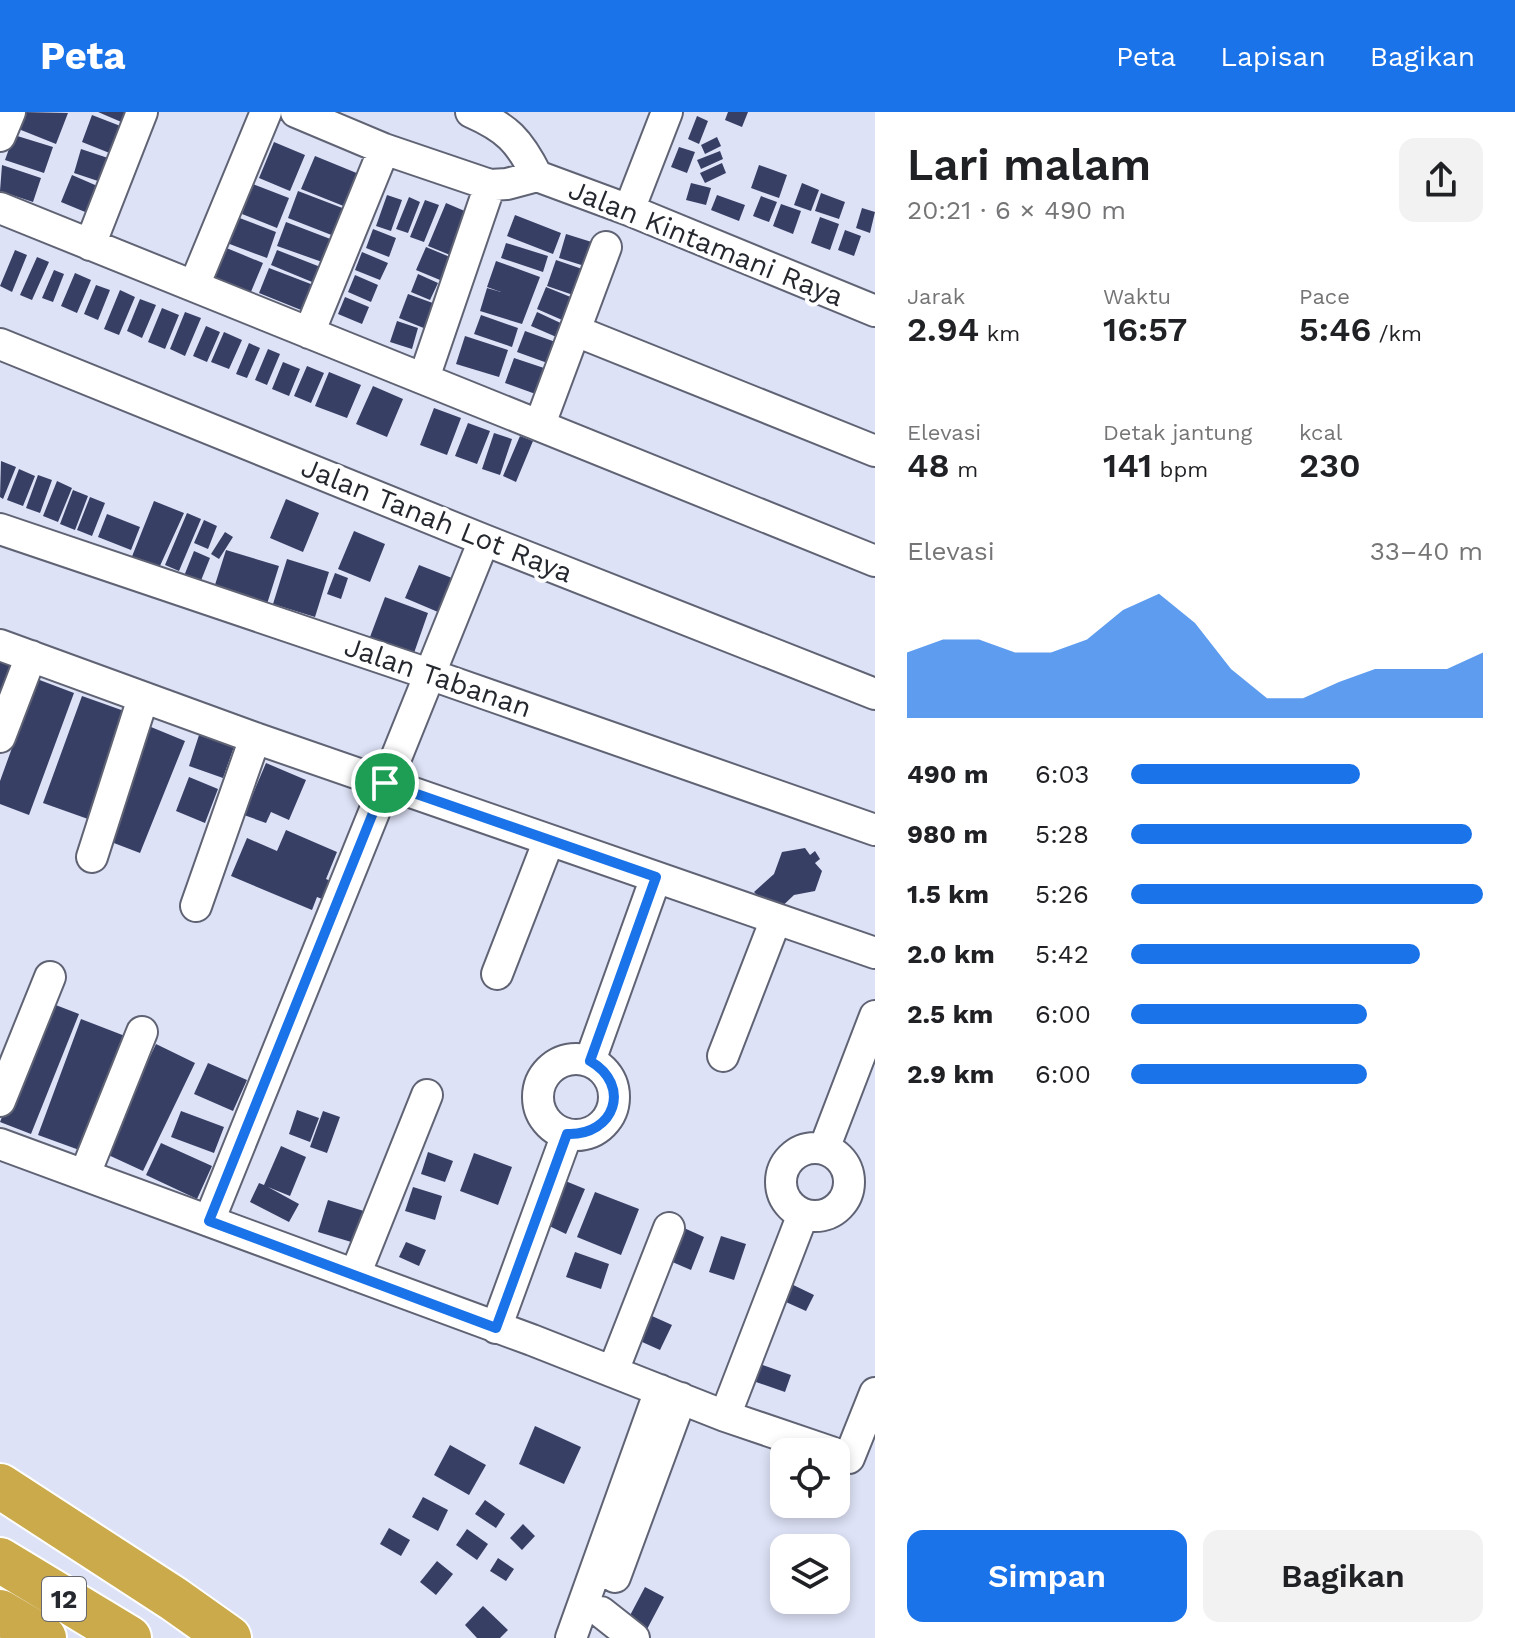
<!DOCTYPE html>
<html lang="id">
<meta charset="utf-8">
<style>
:root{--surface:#fff;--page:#f2f2f2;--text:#202124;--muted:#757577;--accent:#1a73e8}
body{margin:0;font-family:"Work Sans",sans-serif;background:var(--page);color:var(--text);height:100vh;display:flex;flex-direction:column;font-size:30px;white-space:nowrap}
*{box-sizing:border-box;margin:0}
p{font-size:26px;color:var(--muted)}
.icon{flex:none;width:44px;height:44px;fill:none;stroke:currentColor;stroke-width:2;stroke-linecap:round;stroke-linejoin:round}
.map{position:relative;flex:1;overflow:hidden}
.side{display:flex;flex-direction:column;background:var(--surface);width:640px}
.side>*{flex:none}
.tools{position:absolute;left:770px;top:1326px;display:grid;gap:16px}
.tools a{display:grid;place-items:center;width:80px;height:80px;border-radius:16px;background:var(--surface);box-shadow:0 4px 12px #0003;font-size:40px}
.pin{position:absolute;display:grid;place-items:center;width:68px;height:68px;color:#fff;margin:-34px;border:4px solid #fff;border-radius:50%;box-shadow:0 2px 8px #0007}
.round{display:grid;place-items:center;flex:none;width:84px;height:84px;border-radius:16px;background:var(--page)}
.overview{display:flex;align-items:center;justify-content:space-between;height:136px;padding:0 32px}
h1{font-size:44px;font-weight:600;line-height:60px}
.figures{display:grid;grid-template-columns:repeat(3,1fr);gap:12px;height:136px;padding:8px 32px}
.figures div{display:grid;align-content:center}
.figures b{font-size:34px;font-weight:600}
.figures small{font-size:22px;font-weight:400}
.figures p{font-size:22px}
.chart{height:224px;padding:16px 32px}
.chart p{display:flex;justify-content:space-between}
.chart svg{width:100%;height:144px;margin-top:8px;fill:var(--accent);opacity:.7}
.cta{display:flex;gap:16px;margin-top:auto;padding:16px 32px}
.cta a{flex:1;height:92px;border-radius:16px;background:var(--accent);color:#fff;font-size:32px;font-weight:600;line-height:92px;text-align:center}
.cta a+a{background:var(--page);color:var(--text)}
ul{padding:0 32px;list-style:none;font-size:26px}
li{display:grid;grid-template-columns:128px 96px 1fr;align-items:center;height:60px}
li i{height:20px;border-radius:10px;background:var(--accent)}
header{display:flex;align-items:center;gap:48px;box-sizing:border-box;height:112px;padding:0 40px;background:var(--accent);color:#fff}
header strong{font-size:38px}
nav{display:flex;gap:44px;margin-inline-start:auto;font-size:28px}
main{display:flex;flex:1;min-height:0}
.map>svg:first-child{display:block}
</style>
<header>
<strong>Peta</strong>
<nav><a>Peta</a><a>Lapisan</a><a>Bagikan</a></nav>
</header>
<main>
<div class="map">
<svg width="875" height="1526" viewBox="0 0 875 1526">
<rect width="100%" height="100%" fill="#dde2f6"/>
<!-- building -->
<path fill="#373f65" d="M22,0L68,1L56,32L16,16Z
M98,0H131L126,12Z
M728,0H748L742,15L725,8Z
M92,3L123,15L112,42L82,30Z
M697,4L708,9L699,32L688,27Z
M14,23L53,35L44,61L5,48Z
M717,25L721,34L705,42L701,33Z
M274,30L305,43L290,79L259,66Z
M679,35L695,40L687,61L671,55Z
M81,37L111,47L104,71L74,61Z
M720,39L723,47L701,57L697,48Z
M315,44L359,62L346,95L301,77Z
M722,51L726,61L705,71L700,61Z
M2,53L41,66L33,90L0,79Z
M759,53L787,63L779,86L751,76Z
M72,63L102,76L90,102L61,90Z
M691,71L711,76L706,93L686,88Z
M802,71L819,78L811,99L794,93Z
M253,72L289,86L277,116L242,102Z
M298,79L345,97L334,124L288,106Z
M821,81L845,90L839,107L815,99Z
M387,83L402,88L391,119L376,114Z
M717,83L745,93L739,109L711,98Z
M761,84L777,90L769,110L753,104Z
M409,85L420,90L408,121L396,117Z
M425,88L439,93L424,130L410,125Z
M446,91L467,100L450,143L428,134Z
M781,92L801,99L793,122L773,114Z
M862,96L875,100L870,121L856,116Z
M515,103L561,121L553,142L507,124Z
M237,105L276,120L267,146L227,131Z
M820,105L839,112L830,138L811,131Z
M286,110L333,128L325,151L277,134Z
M373,117L396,126L389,145L366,136Z
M845,118L861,124L854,144L838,138Z
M566,122L598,132L591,156L559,146Z
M506,131L548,144L543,160L501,146Z
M224,135L263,151L248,187L209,172Z
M426,135L450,145L440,168L416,158Z
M15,138L27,143L12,180L0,174Z
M277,138L323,156L317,172L271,153Z
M362,140L388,151L380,168L355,158Z
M37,145L49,150L32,188L20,183Z
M556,148L588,159L579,185L547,174Z
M496,149L540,165L522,212L480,199L487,176L501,180L487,175Z
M269,156L316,174L306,200L259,181Z
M54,158L64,162L53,190L42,186Z
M75,161L91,168L77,201L61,194Z
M418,162L438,171L430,188L411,180Z
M355,163L378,173L371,190L348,180Z
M96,173L110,178L98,208L84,202Z
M546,175L578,188L569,211L537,197Z
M120,178L135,185L119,223L104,217Z
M408,182L441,194L431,219L399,206Z
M345,185L369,195L362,212L338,202Z
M140,187L156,193L142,226L127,219Z
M162,196L179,203L165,237L148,230Z
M185,200L201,206L185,244L170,237Z
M537,200L567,214L561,227L531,214Z
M481,203L518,216L512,235L474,222Z
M397,209L418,216L412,237L390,230Z
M206,214L220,220L207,250L193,244Z
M525,219L561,232L553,253L517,240Z
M224,220L242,228L229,257L211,250Z
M465,224L508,238L499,265L456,252Z
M249,231L260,236L247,266L236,262Z
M268,237L280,242L267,273L255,268Z
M514,246L550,258L541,284L505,271Z
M283,250L300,257L289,284L272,277Z
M307,254L324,261L311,291L294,284Z
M329,260L361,273L347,306L315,294Z
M373,274L403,287L387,325L356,312Z
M434,296L461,306L447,343L420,333Z
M468,311L490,319L477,352L455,344Z
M494,321L512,327L500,363L482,357Z
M520,324L533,329L516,370L503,364Z
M1,349L16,355L3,387L0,385Z
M19,357L35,364L23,394L7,388Z
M38,363L52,368L40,401L26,396Z
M57,369L72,376L58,410L43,404Z
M73,378L88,384L75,418L60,412Z
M90,385L105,391L92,424L77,418Z
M286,387L319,401L303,440L270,426Z
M154,389L184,401L159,456L131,447Z
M187,401L201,407L179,459L165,453Z
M107,402L140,415L131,438L98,425Z
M204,408L217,414L208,437L194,431Z
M354,419L385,432L370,470L338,457Z
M225,420L233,425L219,447L211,442Z
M226,438L279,454L267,492L214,476Z
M194,439L210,446L200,471L184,464Z
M287,447L329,460L315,505L273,492Z
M419,453L452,466L438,500L405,486Z
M335,461L348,466L341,487L327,482Z
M385,485L428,501L414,541L370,525Z
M0,544L19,553L0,598Z
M37,567L74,581L29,703L0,692V669Z
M82,584L127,600L88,707L43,691Z
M151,615L185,629L140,741L106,728Z
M200,620L235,632L223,666L189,654Z
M266,651L306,668L289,708L271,700L266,711L244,703Z
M189,665L218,677L205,711L176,699Z
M286,718L337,740L326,767L335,771L327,789L317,785L312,798L231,764L247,726L277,739Z
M805,736L810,743L815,739L820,747L815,751L822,759L815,779L794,783L775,801L754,780L774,762L782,740Z
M48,890L79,902L31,1022L0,1010Z
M81,907L125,924L82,1039L38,1023Z
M156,932L195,951L143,1059L104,1041Z
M208,951L247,968L233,999L194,982Z
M297,998L319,1006L310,1030L289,1022Z
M181,999L224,1015L214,1041L171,1025Z
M323,999L340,1005L327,1041L310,1035Z
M161,1031L212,1054L197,1087L146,1063Z
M281,1034L306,1045L290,1084L268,1075L299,1092L289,1110L250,1090L259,1071L264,1073Z
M428,1040L453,1049L445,1070L421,1062Z
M474,1041L512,1055L498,1093L460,1079Z
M563,1068L585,1077L566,1122L545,1112Z
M413,1075L442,1084L435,1108L405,1099Z
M595,1080L639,1097L621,1143L577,1125Z
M328,1088L367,1100L358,1132L318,1120Z
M684,1116L704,1125L691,1158L670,1149Z
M721,1124L746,1132L734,1168L709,1160Z
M406,1130L426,1138L419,1154L399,1145Z
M575,1140L609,1152L601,1177L566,1165Z
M785,1169L814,1183L806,1199L777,1186Z
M643,1200L672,1213L660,1238L631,1225Z
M757,1251L791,1263L785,1280L750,1268Z
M535,1314L581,1335L564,1372L519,1352Z
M450,1333L486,1353L469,1383L434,1363Z
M423,1385L448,1398L438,1419L412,1405Z
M485,1388L505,1402L496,1416L475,1402Z
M523,1412L535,1424L522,1438L510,1426Z
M389,1416L410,1428L401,1444L380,1432Z
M467,1417L488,1432L477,1448L456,1433Z
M498,1446L514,1457L506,1469L490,1459Z
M437,1449L453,1462L436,1483L420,1470Z
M645,1475L664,1485L645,1521L626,1511Z
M483,1494L508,1518L500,1526H477L465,1513Z"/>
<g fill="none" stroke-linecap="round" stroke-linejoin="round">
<defs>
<path id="minor" d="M296,0L384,37L490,73L507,72L537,64
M471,0C507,16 519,28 537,64
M0,24L10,0
M537,64L629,98L875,199
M0,96L875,449
M629,98L667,0
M90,133L142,0
M194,174L266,0
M576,219L875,339
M309,221L384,37
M0,232L484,428L875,582
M424,266L490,73
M540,312L606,135
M0,417L429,562L875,718
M0,533L255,626L875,841
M0,625L31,544
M92,745L143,586
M196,794L255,626
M497,862L549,728
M723,944L776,807
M538 985a38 38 0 1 1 76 0a38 38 0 1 1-76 0Z
M590,949L656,765
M0,989L50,865
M0,1032L532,1228L725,1304L831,1340
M781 1070a34 34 0 1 1 68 0a34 34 0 1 1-68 0Z
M824,1037L875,904
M85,1062L142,920
M209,1109L484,428
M355,1163L427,983
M496,1216L567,1022
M613,1259L669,1116
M725,1304L803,1102
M849,1346L875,1281
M615,1465L681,1286
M601,1500L634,1526
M571,1526L660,1278"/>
<path id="highway" d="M0,1374L174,1487L229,1526
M0,1448L129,1526
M0,1500L44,1526"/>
</defs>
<!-- minor casing -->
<use href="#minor" stroke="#5f6374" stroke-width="34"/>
<!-- highway casing -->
<use href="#highway" stroke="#fff" stroke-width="48"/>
<!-- minor -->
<use href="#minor" stroke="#fff" stroke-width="30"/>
<!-- highway -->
<use href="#highway" stroke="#cbaa4c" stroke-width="44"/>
</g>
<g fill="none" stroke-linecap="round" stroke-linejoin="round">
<defs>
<path id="route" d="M385,671L656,765L590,949C632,973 615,1024 567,1022L496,1216L209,1109Z"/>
</defs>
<!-- route casing -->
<use href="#route" stroke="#fff" stroke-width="16"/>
<!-- route -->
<use href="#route" stroke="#1a73e8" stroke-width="10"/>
</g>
<g text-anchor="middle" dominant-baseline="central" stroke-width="8" stroke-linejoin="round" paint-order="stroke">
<!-- shield labels -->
<rect fill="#fff" stroke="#67686d" stroke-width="2" x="42" y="1465" width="44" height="44" rx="6"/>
<g font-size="26" font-weight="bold" fill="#26282f">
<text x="64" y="1487">12</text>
</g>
<!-- street labels -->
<g font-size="28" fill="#26282f" stroke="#fff">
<text transform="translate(706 131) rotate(22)">Jalan Kintamani Raya</text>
<text transform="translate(437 408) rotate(22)">Jalan Tanah Lot Raya</text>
<text transform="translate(438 565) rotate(19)">Jalan Tabanan</text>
</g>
</g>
</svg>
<div class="tools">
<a><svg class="icon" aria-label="locate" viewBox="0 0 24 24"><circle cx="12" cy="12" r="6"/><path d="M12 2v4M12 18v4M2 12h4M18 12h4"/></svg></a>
<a><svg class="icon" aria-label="layers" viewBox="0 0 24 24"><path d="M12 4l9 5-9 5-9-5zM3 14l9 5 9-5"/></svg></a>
</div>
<div class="pin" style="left:385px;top:671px;background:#1e9e55"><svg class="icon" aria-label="arrive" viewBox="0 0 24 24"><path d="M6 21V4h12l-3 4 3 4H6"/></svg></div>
</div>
<section class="side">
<div class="overview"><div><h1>Lari malam</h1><p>20:21 · 6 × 490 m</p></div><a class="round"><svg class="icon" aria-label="share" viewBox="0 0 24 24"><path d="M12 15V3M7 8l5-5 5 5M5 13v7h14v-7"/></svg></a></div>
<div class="figures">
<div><p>Jarak</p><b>2.94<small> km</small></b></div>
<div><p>Waktu</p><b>16:57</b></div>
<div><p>Pace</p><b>5:46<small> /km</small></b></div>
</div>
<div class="figures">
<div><p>Elevasi</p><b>48<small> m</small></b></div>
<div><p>Detak jantung</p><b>141<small> bpm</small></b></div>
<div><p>kcal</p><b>230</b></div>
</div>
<div class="chart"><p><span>Elevasi</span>33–40 m</p>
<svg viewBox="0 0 160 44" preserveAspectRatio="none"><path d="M0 44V24L10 20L20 20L30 24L40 24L50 20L60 11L70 6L80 15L90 29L100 38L110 38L120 33L130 29L140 29L150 29L160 24V44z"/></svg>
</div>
<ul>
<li><b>490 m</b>6:03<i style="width:65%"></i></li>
<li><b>980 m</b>5:28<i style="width:97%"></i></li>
<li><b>1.5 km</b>5:26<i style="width:100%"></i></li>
<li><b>2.0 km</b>5:42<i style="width:82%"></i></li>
<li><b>2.5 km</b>6:00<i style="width:67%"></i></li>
<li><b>2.9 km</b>6:00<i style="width:67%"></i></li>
</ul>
<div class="cta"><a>Simpan</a><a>Bagikan</a></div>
</section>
</main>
